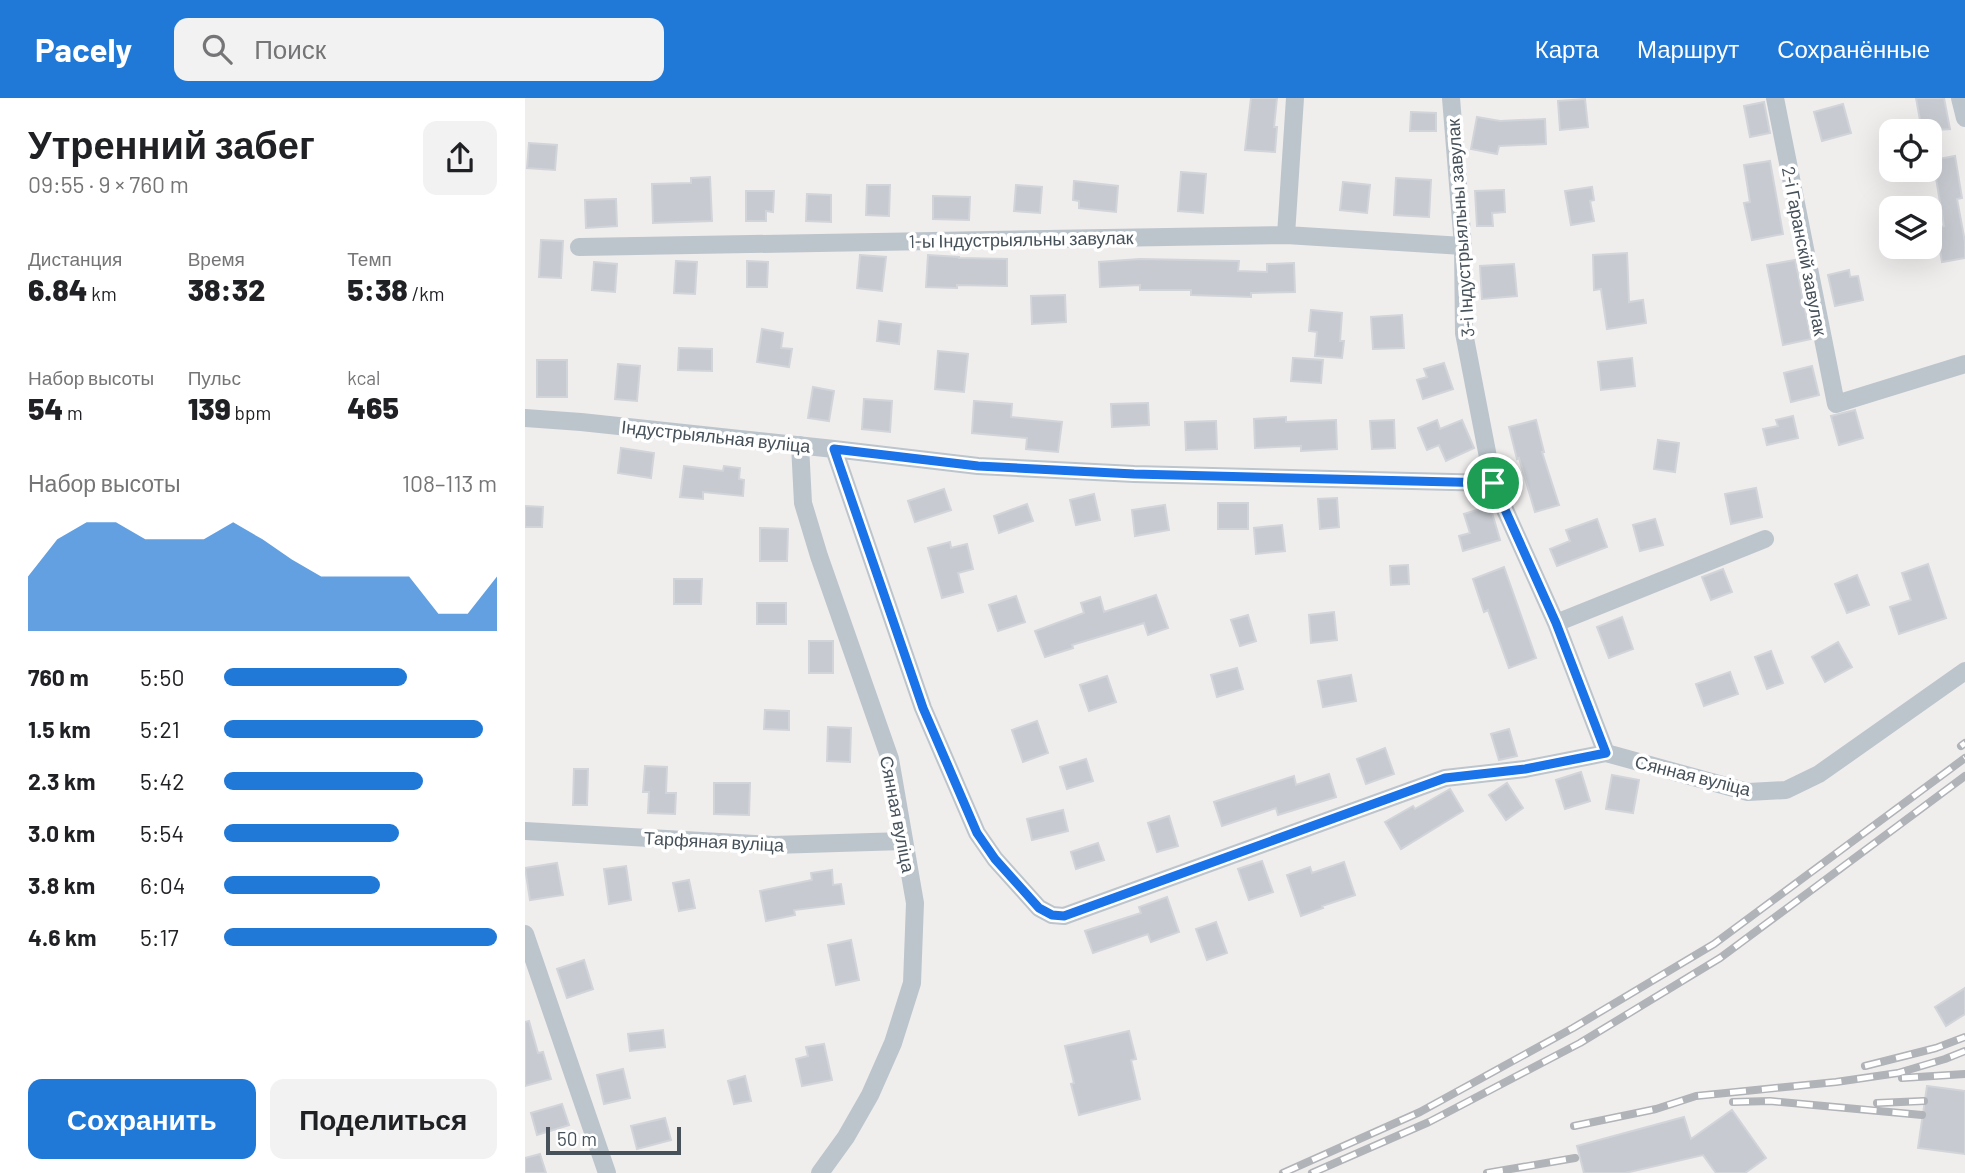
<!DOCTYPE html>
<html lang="ru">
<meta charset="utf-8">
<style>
:root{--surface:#fff;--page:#f2f2f2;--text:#202124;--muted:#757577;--accent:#2078d7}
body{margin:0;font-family:Barlow,sans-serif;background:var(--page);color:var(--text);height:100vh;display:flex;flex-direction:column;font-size:26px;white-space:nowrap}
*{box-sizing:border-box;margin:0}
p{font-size:23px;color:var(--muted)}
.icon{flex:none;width:38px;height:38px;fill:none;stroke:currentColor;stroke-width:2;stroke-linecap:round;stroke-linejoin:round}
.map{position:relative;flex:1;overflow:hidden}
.details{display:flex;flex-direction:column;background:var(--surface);width:525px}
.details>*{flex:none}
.tools{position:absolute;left:1354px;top:21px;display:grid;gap:14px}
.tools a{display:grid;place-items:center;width:63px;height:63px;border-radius:14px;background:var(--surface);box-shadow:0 7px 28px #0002;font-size:35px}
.scale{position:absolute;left:21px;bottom:18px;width:135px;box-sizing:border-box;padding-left:7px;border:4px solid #46515a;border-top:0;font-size:19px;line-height:24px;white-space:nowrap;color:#46515a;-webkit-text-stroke:5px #fff;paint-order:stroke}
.pin{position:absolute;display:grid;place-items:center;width:60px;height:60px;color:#fff;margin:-30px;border:4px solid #fff;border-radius:50%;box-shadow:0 2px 7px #0007}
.round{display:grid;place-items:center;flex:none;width:74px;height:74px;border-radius:14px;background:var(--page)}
.headline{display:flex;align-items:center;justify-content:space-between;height:119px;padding:0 28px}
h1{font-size:38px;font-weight:800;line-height:52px}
.figures{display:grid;grid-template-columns:repeat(3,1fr);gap:10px;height:119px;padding:7px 28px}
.figures div{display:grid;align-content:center}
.figures b{font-size:30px;font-weight:800}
.figures small{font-size:19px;font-weight:400}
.figures p{font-size:19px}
.chart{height:196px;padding:14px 28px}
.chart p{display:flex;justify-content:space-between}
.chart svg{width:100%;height:126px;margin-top:7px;fill:var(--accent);opacity:.7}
.primary-button{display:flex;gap:14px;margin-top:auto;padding:14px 28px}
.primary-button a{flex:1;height:80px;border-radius:14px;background:var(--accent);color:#fff;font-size:28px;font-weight:800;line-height:80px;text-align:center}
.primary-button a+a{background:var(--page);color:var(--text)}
ul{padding:0 28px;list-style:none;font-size:23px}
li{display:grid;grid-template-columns:112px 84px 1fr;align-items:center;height:52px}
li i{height:18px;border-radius:9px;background:var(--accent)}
header{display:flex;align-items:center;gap:42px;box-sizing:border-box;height:98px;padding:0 35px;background:var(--accent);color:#fff}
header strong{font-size:33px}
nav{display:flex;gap:38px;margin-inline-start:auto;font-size:24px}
.search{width:490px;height:63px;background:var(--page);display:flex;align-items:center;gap:18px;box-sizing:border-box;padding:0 24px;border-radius:14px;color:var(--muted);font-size:26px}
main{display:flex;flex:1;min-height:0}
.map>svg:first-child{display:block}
</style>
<header>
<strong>Pacely</strong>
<div class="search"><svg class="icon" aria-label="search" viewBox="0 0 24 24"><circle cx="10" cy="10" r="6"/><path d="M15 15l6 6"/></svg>Поиск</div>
<nav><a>Карта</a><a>Маршрут</a><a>Сохранённые</a></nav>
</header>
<main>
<section class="details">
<div class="headline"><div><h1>Утренний забег</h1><p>09:55 · 9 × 760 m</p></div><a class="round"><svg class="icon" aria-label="share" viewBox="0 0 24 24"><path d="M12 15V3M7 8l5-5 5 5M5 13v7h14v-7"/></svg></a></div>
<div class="figures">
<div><p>Дистанция</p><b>6.84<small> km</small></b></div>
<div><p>Время</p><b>38:32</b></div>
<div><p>Темп</p><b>5:38<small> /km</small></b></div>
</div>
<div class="figures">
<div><p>Набор высоты</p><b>54<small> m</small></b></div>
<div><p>Пульс</p><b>139<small> bpm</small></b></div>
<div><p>kcal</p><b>465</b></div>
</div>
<div class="chart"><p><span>Набор высоты</span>108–113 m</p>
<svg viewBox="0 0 160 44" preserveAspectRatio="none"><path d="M0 44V25L10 12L20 6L30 6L40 12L50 12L60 12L70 6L80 12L90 19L100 25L110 25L120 25L130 25L140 38L150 38L160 25V44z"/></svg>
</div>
<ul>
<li><b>760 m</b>5:50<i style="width:67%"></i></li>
<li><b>1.5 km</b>5:21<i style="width:95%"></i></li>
<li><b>2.3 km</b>5:42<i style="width:73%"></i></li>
<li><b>3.0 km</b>5:54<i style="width:64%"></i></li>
<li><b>3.8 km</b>6:04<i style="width:57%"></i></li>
<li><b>4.6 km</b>5:17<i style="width:100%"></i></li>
</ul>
<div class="primary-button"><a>Сохранить</a><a>Поделиться</a></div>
</section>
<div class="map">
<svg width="1440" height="1075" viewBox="0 0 1440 1075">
<rect width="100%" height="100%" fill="#f0eded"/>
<!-- building -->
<path fill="#c7cad0" stroke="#d1d4d9" stroke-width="2" d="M726,0H752L749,29H752L750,54L720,52Z
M1391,0H1419L1425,31L1397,33Z
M1060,1L1063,29L1035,32L1033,3Z
M1239,4L1245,35L1225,39L1219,8Z
M1318,6L1326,35L1297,43L1289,14Z
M886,14L911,15V33H885Z
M952,19L975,23L1020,21L1021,46L974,48L972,56L946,51Z
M4,45L32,47L30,72L2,70Z
M1430,58L1437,100L1432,101L1440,144V160L1417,164L1411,130L1419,128L1408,62Z
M1245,63L1258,136L1227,142L1219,105L1225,104L1219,67Z
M656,74L681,76L678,115L653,113Z
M185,79L187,123L128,125L127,86L166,85V80Z
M871,80L906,82L904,119L869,117Z
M549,83L593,88L591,114L554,110V103L548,102Z
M818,84L845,87L842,115L815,112Z
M342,87H365L364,118L341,117Z
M491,87L517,89L515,115L489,113Z
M1067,89L1069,102L1065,103L1069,123L1046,127L1040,93Z
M979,92L980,114L967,115L968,128H952L950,93Z
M221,93H249L248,114L241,113V123H221Z
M282,96L306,97V124L281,123Z
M408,98L445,99L444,122L408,121Z
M91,101L92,128L61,130L60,102Z
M16,142L38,143L36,180L14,179Z
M1102,155L1104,204L1118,202L1121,225L1082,231L1076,191L1069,192L1068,157Z
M335,157L361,159L357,193L332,190Z
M403,157L434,159V160L482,161V188L432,187V190L401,189Z
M615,161L714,163L713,173L742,174V166L769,165L770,194L726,195V199L698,198L666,197V192H615V187L575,189L574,164Z
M1270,162L1286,241L1258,247L1242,167Z
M151,163L172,164L170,196L149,195Z
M222,163L243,164L242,189H222Z
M69,164L92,166L90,194L67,192Z
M989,166L992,198L957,201L955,168Z
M1324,172L1325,179L1333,178L1338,202L1310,208L1303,177Z
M540,197L541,224L507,226L506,198Z
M786,212L817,215L815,243H819L817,260L790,258L792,234L784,233Z
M877,217L879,250L848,251L846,219Z
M354,223L376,226L374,246L352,243Z
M237,231L258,235L256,250L267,251L264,269L232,264Z
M154,250L187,251V273L153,272Z
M413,253L443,256L439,294L410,291Z
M768,260L798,262L796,285L766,283Z
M1107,260L1110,288L1076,292L1073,264Z
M12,262H42V299H12Z
M919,265L928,291L898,301L892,282L902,279L899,271Z
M93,266L115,268L112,303L90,301Z
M1287,268L1294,297L1266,304L1259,275Z
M288,289L309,293L304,323L283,320Z
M339,301L367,303L365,334L337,331Z
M449,303L487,306L486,319L537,324L533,354L501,351L502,340L447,335Z
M623,305L624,327L587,329L586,306Z
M1330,312L1338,340L1314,347L1306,318Z
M1268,318L1273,340L1242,347L1238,331L1253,328L1251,322Z
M761,319V324L811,322L812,351L776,353V348L730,350L729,321Z
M869,322L870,350L847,351L845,323Z
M912,322L915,331L937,322L949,350L921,363L914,347L902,352L893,330Z
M1011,322L1019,354H1017L1034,407L1010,414L994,360L992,361L984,329Z
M691,323L692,351L661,352L660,324Z
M1133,342L1154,345L1150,374L1129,371Z
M96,350L129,355L126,380L93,375Z
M159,368L198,373L199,368L215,370L214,381L219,382L218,398L178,394V401L155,399Z
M1231,390L1237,419L1206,426L1200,396Z
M419,391L426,412L390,424L383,403Z
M569,396L575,422L551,427L545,402Z
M812,400L814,429L795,431L793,401Z
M693,405H723V431H693Z
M502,406L508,423L474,435L469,418Z
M640,407L644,432L610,438L607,412Z
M0,408L18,409L17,429H0Z
M965,408L975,442L938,453L934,438L945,435L939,416Z
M1072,421L1082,449L1032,468L1025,451L1045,443L1041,432Z
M1130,421L1138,447L1115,453L1108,427Z
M757,427L760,453L731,456L729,430Z
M235,430L263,431L262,463H235Z
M425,444L426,450L442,446L448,471L433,475L438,494L417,500L403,450Z
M1403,466L1421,520L1374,536L1365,509L1386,502L1377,475Z
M883,467L884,486L866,487L865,468Z
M979,469L1011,560L984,570L963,512L959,514L948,481Z
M1198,471L1207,494L1186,502L1177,479Z
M1332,477L1344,507L1322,515L1310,486Z
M149,481H177L176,506H149Z
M631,497L643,530L623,537L619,525L547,547L548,550L520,559L510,533L559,515L556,505L575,499L579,514Z
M491,498L500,524L473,533L464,507Z
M232,505H261V526H232Z
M809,514L812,542L786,545L784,517Z
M723,517L731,543L715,548L706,522Z
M1097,519L1108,551L1084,560L1072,529Z
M284,543H308V575H284Z
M1313,544L1327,569L1300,584L1287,559Z
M1246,553L1258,585L1242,591L1230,559Z
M712,570L718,591L692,599L686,577Z
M1205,574L1213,596L1179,608L1171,586Z
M826,577L831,603L798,609L793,583Z
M582,578L591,604L564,613L555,587Z
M240,612L264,613V632L239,631Z
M512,623L523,655L498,664L487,632Z
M303,629L326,630L325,664L302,663Z
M984,631L992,658L974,662L966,636Z
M860,650L869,676L841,686L832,661Z
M561,661L568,683L542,691L535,669Z
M120,668L142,669L141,695H151L150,716L123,715L124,694H118Z
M49,671H63L62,707H48Z
M1056,674L1065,703L1040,711L1031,682Z
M804,676L811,699L753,717L751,710L697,728L689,704L769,678L771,687Z
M1087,677L1114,682L1108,715L1081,711Z
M189,685H225L224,717L189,716Z
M982,685L998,710L981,722L964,697Z
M925,691L938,713L876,751L860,724L888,708L890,711Z
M538,712L543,733L507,742L502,721Z
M644,718L653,748L632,754L623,725Z
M573,745L579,762L551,771L546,754Z
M737,763L748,794L724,802L713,771Z
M819,764L830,797L797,808L798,810L776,818L762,777L785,769L787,775Z
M32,765L38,797L5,802L0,770Z
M101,768L106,802L84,806L79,771Z
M307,772L308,787L316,786L319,806L269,812L270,817L241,823L235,793L287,782L286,775Z
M164,782L170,810L154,813L148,785Z
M642,799L654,834L626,844L623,836L568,855L560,833L616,815L614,809Z
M691,824L702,855L682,862L671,831Z
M326,842L334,882L311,887L303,847Z
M59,862L68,891L42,900L32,871Z
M1440,890V916L1421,928L1410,909Z
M4,923L13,955L18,954L26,981L0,988V924Z
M138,932L140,949L105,953L103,936Z
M604,933L611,961L606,962L615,1001L554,1017L546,986L549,985L540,948Z
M299,946L307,982L277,988L271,961L283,958L281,949Z
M98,971L105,1000L79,1006L72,977Z
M220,978L226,1003L209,1006L203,983Z
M1402,988L1440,993V1056L1393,1050Z
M37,1006L44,1027L12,1037L6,1015Z
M1207,1012L1241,1060L1220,1075H1191L1178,1057L1100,1075H1059L1052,1048L1159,1019L1166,1041Z
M140,1020L146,1042L112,1051L106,1028Z
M15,1056L21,1075H0V1060Z"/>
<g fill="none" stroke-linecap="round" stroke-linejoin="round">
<!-- minor -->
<path stroke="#bcc5cc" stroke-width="18" d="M926,0L938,148L939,235L968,385L1031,525L1081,655
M1250,0L1311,306L1440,266
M1435,0L1440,20
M761,137L770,0
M54,149L761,137L938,148
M0,320L56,324L309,351L453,368L609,376L968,385
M275,347L278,405L294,458L365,661L390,805L387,885L368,945L345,997L321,1039L295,1075
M309,351L398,610L452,735L470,761L514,810L527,817L539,818L920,680L1000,671L1081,655L1223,694L1261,692L1294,676L1440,573
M1031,525L1240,441
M0,733L248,747L379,743
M0,836L82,1075"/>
<defs>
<path id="rail" d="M1436,648L1440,645
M1340,968L1411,950L1440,939
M1377,980L1440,976
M1208,1004L1245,1003L1397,1017
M1352,1005L1399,1003
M1049,1028L1131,1011L1171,998L1311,984L1373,975L1420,961L1440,953
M758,1075L895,1014L1048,930L1189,846L1440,660
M787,1075L904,1024L1055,945L1195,860L1440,678
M962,1075L1050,1060"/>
</defs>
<!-- rail casing -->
<use href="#rail" stroke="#b0b3b7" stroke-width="8"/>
<!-- rail -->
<use href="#rail" stroke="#fff" stroke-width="5" stroke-dasharray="16" stroke-linecap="butt"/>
</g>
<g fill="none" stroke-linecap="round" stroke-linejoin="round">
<defs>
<path id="route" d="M309,351L453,368L609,376L968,385L1031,525L1081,655L1000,671L920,680L539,818L527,817L514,810L470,761L452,735L398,610Z"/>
</defs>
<!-- route casing -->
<use href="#route" stroke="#fff" stroke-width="14"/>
<!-- route -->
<use href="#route" stroke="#1a73e8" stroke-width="9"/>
</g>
<g text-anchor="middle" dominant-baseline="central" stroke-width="7" stroke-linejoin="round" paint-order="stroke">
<!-- street labels -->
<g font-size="18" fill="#46515a" stroke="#fff">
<text transform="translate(935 130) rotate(-94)">3-і Індустрыяльны завулак</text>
<text transform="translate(496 141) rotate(-1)">1-ы Індустрыяльны завулак</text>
<text transform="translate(1280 153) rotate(79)">2-і Гаранскій завулак</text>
<text transform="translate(191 338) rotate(6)">Індустрыяльная вуліца</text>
<text transform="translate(1168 677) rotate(14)">Сянная вуліца</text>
<text transform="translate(373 716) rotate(79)">Сянная вуліца</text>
<text transform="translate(189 743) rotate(3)">Тарфяная вуліца</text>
</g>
</g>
</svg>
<div class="tools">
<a><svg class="icon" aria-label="locate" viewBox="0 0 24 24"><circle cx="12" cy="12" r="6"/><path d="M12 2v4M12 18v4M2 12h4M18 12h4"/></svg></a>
<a><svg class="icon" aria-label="layers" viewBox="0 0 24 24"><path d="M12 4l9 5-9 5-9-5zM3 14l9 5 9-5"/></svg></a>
</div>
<div class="scale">50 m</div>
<div class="pin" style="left:968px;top:385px;background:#1e9e55"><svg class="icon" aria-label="arrive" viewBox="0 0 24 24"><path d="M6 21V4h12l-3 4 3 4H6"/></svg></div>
</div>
</main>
